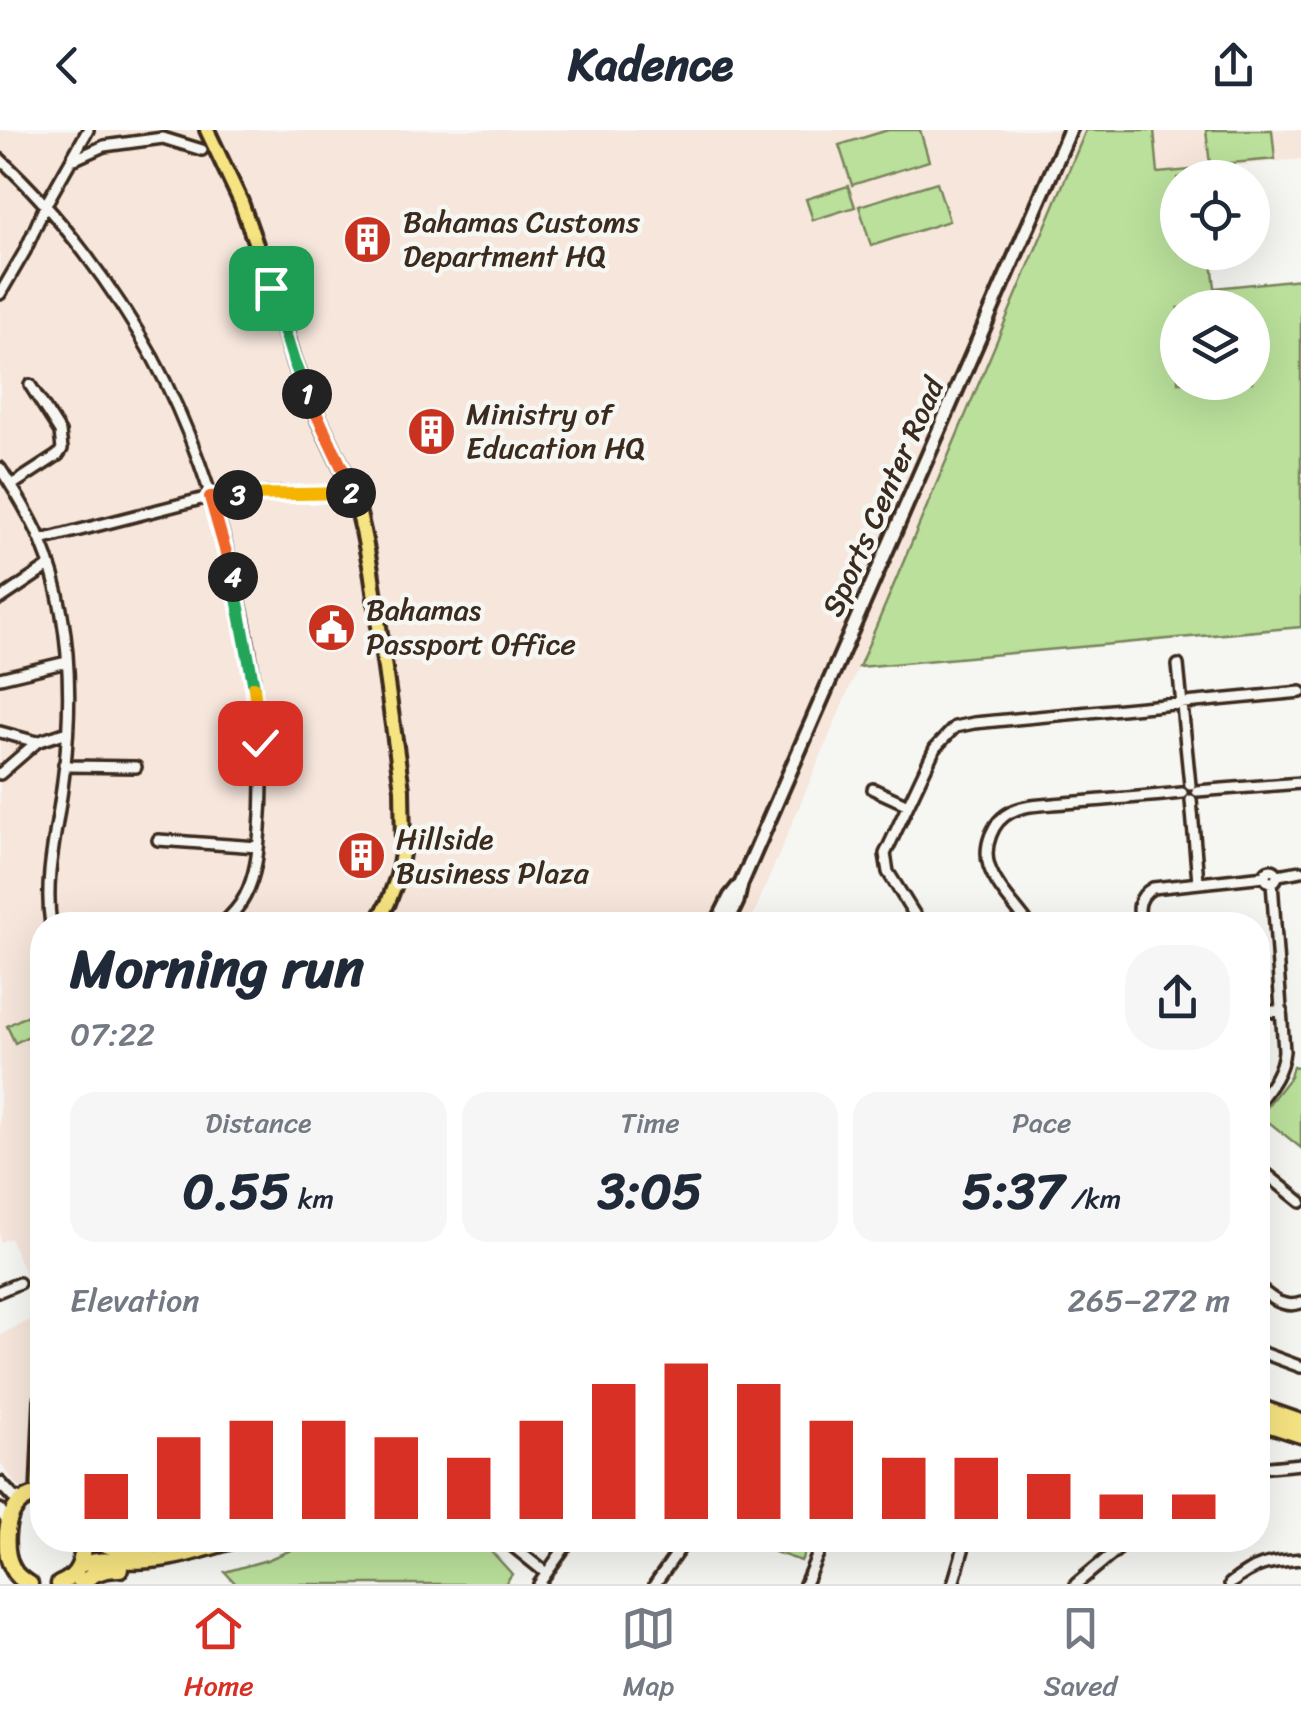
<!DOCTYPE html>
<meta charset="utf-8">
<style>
:root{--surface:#fff;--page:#f6f6f7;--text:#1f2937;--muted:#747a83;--line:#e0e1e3;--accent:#d93025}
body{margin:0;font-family:Sriracha,sans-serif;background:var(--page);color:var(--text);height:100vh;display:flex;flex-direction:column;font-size:38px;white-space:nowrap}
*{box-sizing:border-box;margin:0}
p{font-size:32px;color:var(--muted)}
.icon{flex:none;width:55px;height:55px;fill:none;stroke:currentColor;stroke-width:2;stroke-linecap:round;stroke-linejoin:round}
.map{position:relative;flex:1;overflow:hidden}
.side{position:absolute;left:30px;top:782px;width:1240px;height:640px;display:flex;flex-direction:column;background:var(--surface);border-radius:40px;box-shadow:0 10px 40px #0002}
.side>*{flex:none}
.controls{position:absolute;left:1160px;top:30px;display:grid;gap:20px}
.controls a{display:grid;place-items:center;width:110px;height:110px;border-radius:50%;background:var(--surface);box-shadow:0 10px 40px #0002;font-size:50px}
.pin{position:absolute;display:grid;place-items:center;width:85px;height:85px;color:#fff;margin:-42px;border-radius:20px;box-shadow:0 5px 15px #0006}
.km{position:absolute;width:50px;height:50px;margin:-25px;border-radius:50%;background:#222;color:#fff;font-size:28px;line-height:50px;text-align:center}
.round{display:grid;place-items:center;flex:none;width:105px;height:105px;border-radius:40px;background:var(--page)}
.summary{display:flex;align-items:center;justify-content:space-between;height:170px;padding:0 40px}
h1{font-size:55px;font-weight:700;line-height:75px}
.metrics{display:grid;grid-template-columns:repeat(3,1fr);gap:15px;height:170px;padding:10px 40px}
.metrics div{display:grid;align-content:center;border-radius:25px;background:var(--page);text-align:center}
.metrics b{font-size:50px;font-weight:700}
.metrics small{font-size:28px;font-weight:400}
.metrics p{font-size:28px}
.chart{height:280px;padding:20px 40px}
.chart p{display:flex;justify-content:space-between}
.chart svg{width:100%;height:180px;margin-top:10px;stroke:var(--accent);stroke-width:6}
header{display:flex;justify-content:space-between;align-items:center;height:130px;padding:0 40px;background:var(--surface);font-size:45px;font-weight:700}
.tabs{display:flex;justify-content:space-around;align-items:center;height:140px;border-top:2px solid var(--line);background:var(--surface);font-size:28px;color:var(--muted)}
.tabs a{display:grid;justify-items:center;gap:5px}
.tabs .on{color:var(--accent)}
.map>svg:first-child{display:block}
</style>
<header><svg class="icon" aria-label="back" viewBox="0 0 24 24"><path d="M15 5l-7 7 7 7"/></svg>Kadence<svg class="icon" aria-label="share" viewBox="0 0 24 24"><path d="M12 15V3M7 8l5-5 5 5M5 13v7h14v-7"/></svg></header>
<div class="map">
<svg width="1301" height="1454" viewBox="0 0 1301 1454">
<rect width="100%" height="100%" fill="#f6f6f2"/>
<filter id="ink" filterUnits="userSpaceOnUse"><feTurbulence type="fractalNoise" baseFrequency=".01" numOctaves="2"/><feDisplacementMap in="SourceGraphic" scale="20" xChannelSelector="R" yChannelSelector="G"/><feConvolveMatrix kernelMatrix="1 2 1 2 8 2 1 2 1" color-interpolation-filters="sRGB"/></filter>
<g filter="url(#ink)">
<!-- built -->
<path fill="#f6e6dc" d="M0,0H1086L749,795H42V1374L16,1354L0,1332V1205L42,1184L10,1108L0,1112Z
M1154,0H1301V29L1158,43Z"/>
<!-- green -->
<path fill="#bae09b" stroke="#7a855c" stroke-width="2.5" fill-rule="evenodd" d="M888,0H920L929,31L852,55L839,15Z
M1086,0H1154L1158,43L1201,39L1202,47L1178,48V122L1211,123L1215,158L1301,149V497L859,537ZM1178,178H1252V252H1178Z
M1206,0H1272L1275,29L1210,35Z
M937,52L949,91L871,116L859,76Z
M848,56L855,77L813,90L806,69Z
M36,881L42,892V899L15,913L7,896Z
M1293,936L1301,938V1018L1260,985L1290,947Z
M315,1410H481L512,1444L505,1454H236L225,1442L267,1430Z
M746,1410H811L801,1431L745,1412Z"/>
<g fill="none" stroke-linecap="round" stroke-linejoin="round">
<defs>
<path id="minor" d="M0,29C58,82 115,159 153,228C220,351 273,559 260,699C258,722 256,745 245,766C239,778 231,786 221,795
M75,29L104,16L163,8L202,20
M0,164L25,121L45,76L88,0
M0,338C15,361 31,386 41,411C73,488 73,578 62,659C56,705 44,749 51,795
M12,355L58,325L62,319L60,302L30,255
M41,410L209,367L273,363H354
M0,469L49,436
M1178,535L1190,655
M0,548L67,532
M0,602L37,612
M64,634L70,636L136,637
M0,644L37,612L67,602
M873,659L908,675
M1197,661L1301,653
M1191,670L1198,751
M158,710L258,717
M1265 746a6 6 0 1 1 12 0a6 6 0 1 1-12 0Z
M1278,745L1301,741
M921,795L888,742L885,724L935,618L955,597L974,593L1301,562
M1029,795C1016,777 996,757 989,736C983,717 992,691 1011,682C1026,674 1047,675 1065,673C1104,670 1143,667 1182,663
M1143,795C1136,780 1138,766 1153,758L1265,746
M1258,883L1282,880
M1258,973C1270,957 1282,942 1284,921L1272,752
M1258,1037L1301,1072
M40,1084L42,1089
M1258,1157C1271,1168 1283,1179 1301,1173
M0,1161L19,1153
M1258,1221L1301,1237
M1258,1338L1301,1334
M505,1410L546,1443
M539,1454L570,1410
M655,1454L686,1410
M805,1454L824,1410
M953,1454L966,1410
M1076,1454L1129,1410
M1230,1454C1255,1433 1270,1432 1301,1429"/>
<path id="tertiary" d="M0,1353L13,1367L23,1370
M0,1380L9,1394"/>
<path id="secondary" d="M716,795L730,767L738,757
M726,795L737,772L741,754L1070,0"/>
<path id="primary" d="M207,0L241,72L277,174L294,232L311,273L354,363L363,401L371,440L402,659L403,718L398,746L388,773L376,795
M38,1364L42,1270"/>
<path id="trunk" d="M1258,1277L1301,1292
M1258,1291L1301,1305
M93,1410C120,1425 150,1417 178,1410
M80,1435C104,1426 126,1433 150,1430C179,1428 207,1418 235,1410
M30,1454C22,1450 16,1446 12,1437C4,1423 5,1393 14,1380C21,1369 31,1366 42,1363
M59,1454C80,1446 82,1430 84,1410
M81,1454C93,1443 103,1439 120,1439"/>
</defs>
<!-- minor casing -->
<use href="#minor" stroke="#3b2a1e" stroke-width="16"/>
<!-- tertiary casing -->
<use href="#tertiary" stroke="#3b2a1e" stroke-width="18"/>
<!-- secondary casing -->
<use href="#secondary" stroke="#3b2a1e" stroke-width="19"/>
<!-- primary casing -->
<use href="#primary" stroke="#3b2a1e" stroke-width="20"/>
<!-- trunk casing -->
<use href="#trunk" stroke="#3b2a1e" stroke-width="21"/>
<!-- minor -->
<use href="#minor" stroke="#f6f6f2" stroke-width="9"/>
<!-- tertiary -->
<use href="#tertiary" stroke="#f6f6f2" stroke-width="10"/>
<!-- secondary -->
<use href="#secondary" stroke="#f6f6f2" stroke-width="11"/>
<!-- primary -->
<use href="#primary" stroke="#f6e381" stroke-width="12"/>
<!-- trunk -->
<use href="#trunk" stroke="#f6e381" stroke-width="14"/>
</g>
</g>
<g fill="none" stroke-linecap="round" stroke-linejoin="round" filter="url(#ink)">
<defs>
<path id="split-1" d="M271,158L294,232L307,264"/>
<path id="split-2" d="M307,264L354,363H351"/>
<path id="split-3" d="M238,365L351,363"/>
<path id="split-4" d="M233,447L210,367L238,365"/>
<path id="split-5" d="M233,447L254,557"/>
<path id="split-6" d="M254,557L260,613"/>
</defs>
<!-- split-1 casing -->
<use href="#split-1" stroke="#fff" stroke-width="20"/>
<!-- split-2 casing -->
<use href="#split-2" stroke="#fff" stroke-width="20"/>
<!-- split-3 casing -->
<use href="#split-3" stroke="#fff" stroke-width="20"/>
<!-- split-4 casing -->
<use href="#split-4" stroke="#fff" stroke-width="20"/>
<!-- split-5 casing -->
<use href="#split-5" stroke="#fff" stroke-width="20"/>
<!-- split-6 casing -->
<use href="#split-6" stroke="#fff" stroke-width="20"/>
<!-- split-1 -->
<use href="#split-1" stroke="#22a559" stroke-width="12"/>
<!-- split-2 -->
<use href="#split-2" stroke="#f0652b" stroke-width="12"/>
<!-- split-3 -->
<use href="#split-3" stroke="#f5b400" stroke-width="12"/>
<!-- split-4 -->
<use href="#split-4" stroke="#f0652b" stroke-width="12"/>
<!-- split-5 -->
<use href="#split-5" stroke="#22a559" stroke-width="12"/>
<!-- split-6 -->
<use href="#split-6" stroke="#f5b400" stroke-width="12"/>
</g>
<!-- icons -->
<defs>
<symbol id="building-disc" viewBox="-11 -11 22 22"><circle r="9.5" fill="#c8321e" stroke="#f6f6f2"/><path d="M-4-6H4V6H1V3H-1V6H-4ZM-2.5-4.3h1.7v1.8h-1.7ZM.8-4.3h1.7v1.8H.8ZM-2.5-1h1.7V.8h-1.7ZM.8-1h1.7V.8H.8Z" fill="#fff"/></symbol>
<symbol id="civic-disc" viewBox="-11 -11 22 22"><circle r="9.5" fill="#c8321e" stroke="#f6f6f2"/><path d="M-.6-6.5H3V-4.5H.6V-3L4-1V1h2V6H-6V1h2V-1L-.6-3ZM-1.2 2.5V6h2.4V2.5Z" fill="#fff"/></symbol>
</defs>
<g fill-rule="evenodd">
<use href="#building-disc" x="340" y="82" width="55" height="55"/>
<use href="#building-disc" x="404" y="274" width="55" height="55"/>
<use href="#civic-disc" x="304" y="470" width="55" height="55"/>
<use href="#building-disc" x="334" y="698" width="55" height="55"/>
</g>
<g text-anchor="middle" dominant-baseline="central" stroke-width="9" stroke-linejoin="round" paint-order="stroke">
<!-- poi labels -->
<g font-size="30" fill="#3b2a1e" stroke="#f6f6f2" text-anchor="start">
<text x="403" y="92">Bahamas Customs<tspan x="403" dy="34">Department HQ</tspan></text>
<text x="466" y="284">Ministry of<tspan x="466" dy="34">Education HQ</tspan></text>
<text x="366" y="480">Bahamas<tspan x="366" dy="34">Passport Office</tspan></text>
<text x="396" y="709">Hillside<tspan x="396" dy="34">Business Plaza</tspan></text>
</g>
<!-- street labels -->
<g font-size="30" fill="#3b2a1e" stroke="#f6f6f2">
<text transform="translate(883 367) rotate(-66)">Sports Center Road</text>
</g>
</g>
</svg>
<div class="controls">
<a><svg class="icon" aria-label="locate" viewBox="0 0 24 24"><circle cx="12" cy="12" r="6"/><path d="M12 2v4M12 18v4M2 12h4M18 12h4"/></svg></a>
<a><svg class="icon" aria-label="layers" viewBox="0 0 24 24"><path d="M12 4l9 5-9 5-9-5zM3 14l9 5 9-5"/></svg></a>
</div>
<div class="pin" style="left:271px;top:158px;background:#1e9e55"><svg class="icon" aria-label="arrive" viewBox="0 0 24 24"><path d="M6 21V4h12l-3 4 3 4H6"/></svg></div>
<div class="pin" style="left:260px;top:613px;background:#d93025"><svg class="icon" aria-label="check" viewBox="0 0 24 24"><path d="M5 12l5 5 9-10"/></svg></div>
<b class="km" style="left:307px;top:264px">1</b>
<b class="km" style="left:351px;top:363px">2</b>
<b class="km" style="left:238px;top:365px">3</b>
<b class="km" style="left:233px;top:447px">4</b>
<section class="side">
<div class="summary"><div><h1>Morning run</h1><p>07:22</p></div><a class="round"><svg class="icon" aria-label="share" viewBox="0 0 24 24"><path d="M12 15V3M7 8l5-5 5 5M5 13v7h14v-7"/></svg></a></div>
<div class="metrics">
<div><p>Distance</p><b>0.55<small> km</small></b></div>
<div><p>Time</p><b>3:05</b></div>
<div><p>Pace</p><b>5:37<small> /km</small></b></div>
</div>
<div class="chart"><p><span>Elevation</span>265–272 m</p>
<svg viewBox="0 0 160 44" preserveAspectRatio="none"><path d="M5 44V33M15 44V24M25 44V20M35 44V20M45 44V24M55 44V29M65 44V20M75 44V11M85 44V6M95 44V11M105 44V20M115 44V29M125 44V29M135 44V33M145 44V38M155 44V38"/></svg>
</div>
</section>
</div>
<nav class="tabs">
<a class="on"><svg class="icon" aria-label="home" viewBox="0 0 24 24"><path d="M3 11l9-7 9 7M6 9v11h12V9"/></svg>Home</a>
<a><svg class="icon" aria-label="map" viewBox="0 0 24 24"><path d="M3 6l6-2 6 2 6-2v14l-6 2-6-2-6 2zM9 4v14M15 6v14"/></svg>Map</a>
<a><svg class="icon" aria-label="saved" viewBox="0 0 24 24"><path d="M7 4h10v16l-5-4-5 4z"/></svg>Saved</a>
</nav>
